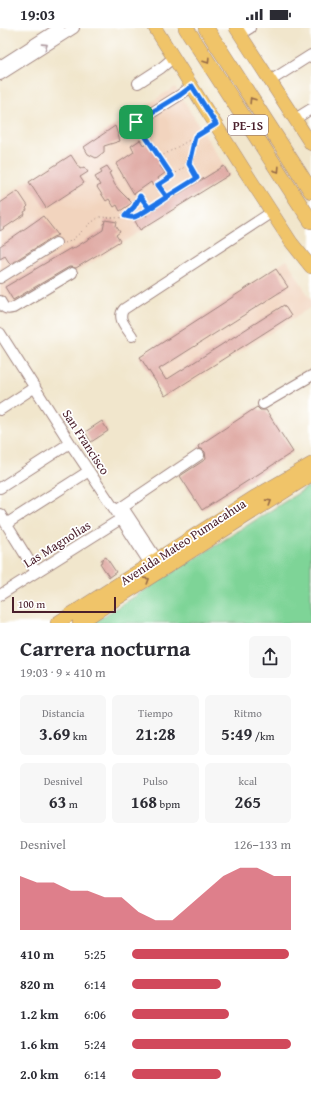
<!DOCTYPE html>
<html lang="es">
<meta charset="utf-8">
<style>
:root{--surface:#fff;--page:#f7f7f7;--text:#2b2b33;--muted:#7c7c81;--accent:#d1495b}
body{margin:0;font-family:"Gentium Book Plus",serif;background:var(--page);color:var(--text);height:100vh;display:flex;flex-direction:column;font-size:15px;white-space:nowrap}
*{box-sizing:border-box;margin:0}
p{font-size:13px;color:var(--muted)}
.icon{flex:none;width:22px;height:22px;fill:none;stroke:currentColor;stroke-width:2;stroke-linecap:round;stroke-linejoin:round}
.map{position:relative;height:595px;overflow:hidden}
.side{display:flex;flex-direction:column;background:var(--surface);flex:1}
.side>*{flex:none}
.scale{position:absolute;left:12px;bottom:10px;width:104px;box-sizing:border-box;padding-left:4px;border:2px solid #4a1f2b;border-top:0;font-size:11px;line-height:14px;white-space:nowrap;color:#4a1f2b;-webkit-text-stroke:3px #fff;paint-order:stroke}
.pin{position:absolute;display:grid;place-items:center;width:34px;height:34px;color:#fff;margin:-17px;border-radius:8px;box-shadow:0 2px 6px #0006}
.round{display:grid;place-items:center;flex:none;width:42px;height:42px;border-radius:6px;background:var(--page)}
.head{display:flex;align-items:center;justify-content:space-between;height:68px;padding:0 20px}
h1{font-size:22px;font-weight:700;line-height:30px}
.metrics{display:grid;grid-template-columns:repeat(3,1fr);gap:6px;height:68px;padding:4px 20px}
.metrics div{display:grid;align-content:center;border-radius:6px;background:var(--page);text-align:center}
.metrics b{font-size:17px;font-weight:700}
.metrics small{font-size:11px;font-weight:400}
.metrics p{font-size:11px}
.chart{height:112px;padding:8px 20px}
.chart p{display:flex;justify-content:space-between}
.chart svg{width:100%;height:72px;margin-top:4px;fill:var(--accent);opacity:.7}
ul{padding:0 20px;list-style:none;font-size:13px}
li{display:grid;grid-template-columns:64px 48px 1fr;align-items:center;height:30px}
li i{height:10px;border-radius:5px;background:var(--accent)}
.status{display:flex;justify-content:space-between;align-items:center;height:28px;padding:0 20px;background:var(--surface);direction:ltr}
.status svg{height:11px;fill:currentColor}
.map>svg:first-child{display:block}
</style>
<div class="status"><b>19:03</b><svg viewBox="0 0 49 12"><path d="M0 12V9h3v3zM5 12V6h3v6zM10 12V3h3v9zM15 12V0h3v12zM26 1h20v11H26zM47 4h2v5h-2z"/></svg></div>
<div class="map">
<svg width="311" height="595" viewBox="0 0 311 595">
<rect width="100%" height="100%" fill="#fff"/>
<filter id="ink" filterUnits="userSpaceOnUse"><feTurbulence type="fractalNoise" baseFrequency=".025" numOctaves="2"/><feDisplacementMap in="SourceGraphic" scale="8" xChannelSelector="R" yChannelSelector="G"/><feConvolveMatrix kernelMatrix="1 2 1 2 8 2 1 2 1" color-interpolation-filters="sRGB"/></filter>
<filter id="wash" filterUnits="userSpaceOnUse"><feTurbulence type="fractalNoise" baseFrequency=".012" numOctaves="4" result="noise"/><feDisplacementMap in="SourceGraphic" scale="16" xChannelSelector="R" yChannelSelector="G"/><feGaussianBlur stdDeviation="0.9" result="paint"/><feColorMatrix in="noise" values="0 0 0 0 0 0 0 0 0 0 0 0 0 0 0 0 0 1.4 0 .05"/><feComposite in="paint" operator="in"/></filter>
<g filter="url(#wash)">
<rect width="100%" height="100%" fill="#f1e6cc"/>
<!-- built -->
<path fill="#f2d4be" d="M175,59L230,147L6,289L0,279V170Z
M287,232L311,272V279L166,371L139,328Z"/>
<!-- green -->
<path fill="#7ed497" stroke="#647a61" d="M311,457V595H93Z"/>
<g id="blocks">
<!-- building -->
<path fill="#e0aba5" d="M115,98L120,113L104,118V124L96,130L88,126L84,119Z
M140,112L144,118L147,116L152,123L154,122L163,137L160,138L165,145L158,150L160,154L153,158L151,154L134,166L116,136L134,124L131,118Z
M71,127L80,141L84,139L88,144L80,149L84,155L46,180L29,154Z
M107,138L111,144L109,145L115,157L120,163L132,175L120,183L117,177L114,179L109,171L106,173L97,159L100,157L95,149L102,145L100,142Z
M224,138L229,147L140,202L135,193L145,187L147,188L146,186Z
M18,163L28,178L26,180L27,182L24,184L25,186L0,203V175Z
M43,188L58,207L53,209L10,236L5,228L0,231V218Z
M105,192L117,194L116,198L120,204L116,207L120,213L76,240L72,239H69L13,272L5,259L71,220V222L103,202Z
M276,241L288,259L159,341L166,352L284,277L291,288L165,368L140,329Z
M257,379L260,382H266L293,424L202,482L180,448L206,431L205,424L202,421H199L198,418Z
M102,393L108,403L91,414L85,404Z
M106,529L116,544L109,549L100,535L102,534L101,532Z"/>
</g>
</g>
<g filter="url(#ink)">
<use href="#blocks" fill-opacity="0" stroke="#9e827c" stroke-width="1"/>
<g fill="none" stroke-linecap="round" stroke-linejoin="round">
<defs>
<path id="minor" d="M240,6L250,0
M0,38L59,0
M0,47L74,0
M270,53L311,27
M138,55L161,40L173,30
M295,91L311,81
M129,99L180,67L192,58
M0,250L56,215
M0,273C4,280 5,282 13,280L72,245
M0,305L70,415L121,491L150,536
M132,308C127,300 116,290 124,281L272,184
M263,376L311,348
M0,382L35,359
M0,460L70,415
M124,481L157,531
M116,483L199,427
M0,486L36,544
M6,496L89,443
M0,567L127,487"/>
<path id="major" d="M155,0L243,140L291,214L311,239
M236,0L311,116
M57,595L256,468L311,436
M79,595L311,447"/>
<path id="highway" d="M186,0L299,175L311,193
M206,0L311,163"/>
</defs>
<!-- minor casing -->
<use href="#minor" stroke="#9e827c" stroke-width="12"/>
<!-- major casing -->
<use href="#major" stroke="#9e827c" stroke-width="14"/>
<!-- highway casing -->
<use href="#highway" stroke="#9e827c" stroke-width="16"/>
<!-- path -->
<path stroke="#9e827c" stroke-width="1" stroke-dasharray="1 3" stroke-linecap="butt" d="M142,102L172,148
M160,129L207,102
M167,168L158,157L189,136
M125,188C135,192 139,186 148,181
M65,215L71,213L91,195L99,189L120,190L125,188L134,179L140,168L149,180L197,150L189,136L195,109"/>
<!-- minor -->
<use href="#minor" stroke="#fff" stroke-width="10"/>
<!-- major -->
<use href="#major" stroke="#f0c469" stroke-width="13"/>
<!-- highway -->
<use href="#highway" stroke="#f0c469" stroke-width="15"/>
</g>
<!-- one-way arrows -->
<defs><path id="oneway-chevron" d="M-2-3.5L2.5 0L-2 3.5" fill="none" stroke-width="1.6" stroke-linecap="round" stroke-linejoin="round"/></defs>
<use stroke="#ae9aa0" href="#oneway-chevron" transform="translate(45 18) rotate(-33)"/>
<g stroke="#956947">
<use href="#oneway-chevron" transform="translate(207 33) rotate(57)"/>
<use href="#oneway-chevron" transform="translate(252 72) rotate(-123)"/>
<use href="#oneway-chevron" transform="translate(277 142) rotate(57)"/>
<use href="#oneway-chevron" transform="translate(269 474) rotate(-32)"/>
<use href="#oneway-chevron" transform="translate(147 552) rotate(-32)"/>
</g>
</g>
<g fill="none" stroke-linecap="round" stroke-linejoin="round" filter="url(#ink)">
<defs>
<path id="route" d="M136,94L172,148L158,157L167,169C159,174 141,187 134,189C131,190 128,189 125,188L134,179L140,168L149,180L197,150L189,136L195,109L216,96L192,58L180,67L136,94"/>
</defs>
<!-- route casing -->
<use href="#route" stroke="#fff" stroke-width="8"/>
<!-- route -->
<use href="#route" stroke="#1a73e8" stroke-width="5"/>
</g>
<g text-anchor="middle" dominant-baseline="central" stroke-width="3.5" stroke-linejoin="round" paint-order="stroke">
<!-- shield labels -->
<rect fill="#fff" stroke="#80626b" stroke-width="1" x="228" y="87" width="40" height="20" rx="3"/>
<g font-size="12" font-weight="bold" fill="#4a1f2b">
<text x="248" y="97">PE-1S</text>
</g>
<!-- street labels -->
<g font-size="13" fill="#4a1f2b" stroke="#fff">
<text transform="translate(86 414) rotate(57)">San Francisco</text>
<text transform="translate(183 514) rotate(-33)">Avenida Mateo Pumacahua</text>
<text transform="translate(57 516) rotate(-32)">Las Magnolias</text>
</g>
</g>
</svg>
<div class="scale">100 m</div>
<div class="pin" style="left:136px;top:94px;background:#1e9e55"><svg class="icon" aria-label="arrive" viewBox="0 0 24 24"><path d="M6 21V4h12l-3 4 3 4H6"/></svg></div>
</div>
<section class="side">
<div class="head"><div><h1>Carrera nocturna</h1><p>19:03 · 9 × 410 m</p></div><a class="round"><svg class="icon" aria-label="share" viewBox="0 0 24 24"><path d="M12 15V3M7 8l5-5 5 5M5 13v7h14v-7"/></svg></a></div>
<div class="metrics">
<div><p>Distancia</p><b>3.69<small> km</small></b></div>
<div><p>Tiempo</p><b>21:28</b></div>
<div><p>Ritmo</p><b>5:49<small> /km</small></b></div>
</div>
<div class="metrics">
<div><p>Desnivel</p><b>63<small> m</small></b></div>
<div><p>Pulso</p><b>168<small> bpm</small></b></div>
<div><p>kcal</p><b>265</b></div>
</div>
<div class="chart"><p><span>Desnivel</span>126–133 m</p>
<svg viewBox="0 0 160 44" preserveAspectRatio="none"><path d="M0 44V11L10 15L20 15L30 20L40 20L50 24L60 24L70 33L80 38L90 38L100 29L110 20L120 11L130 6L140 6L150 11L160 11V44z"/></svg>
</div>
<ul>
<li><b>410 m</b>5:25<i style="width:99%"></i></li>
<li><b>820 m</b>6:14<i style="width:56%"></i></li>
<li><b>1.2 km</b>6:06<i style="width:61%"></i></li>
<li><b>1.6 km</b>5:24<i style="width:100%"></i></li>
<li><b>2.0 km</b>6:14<i style="width:56%"></i></li>
</ul>
</section>
